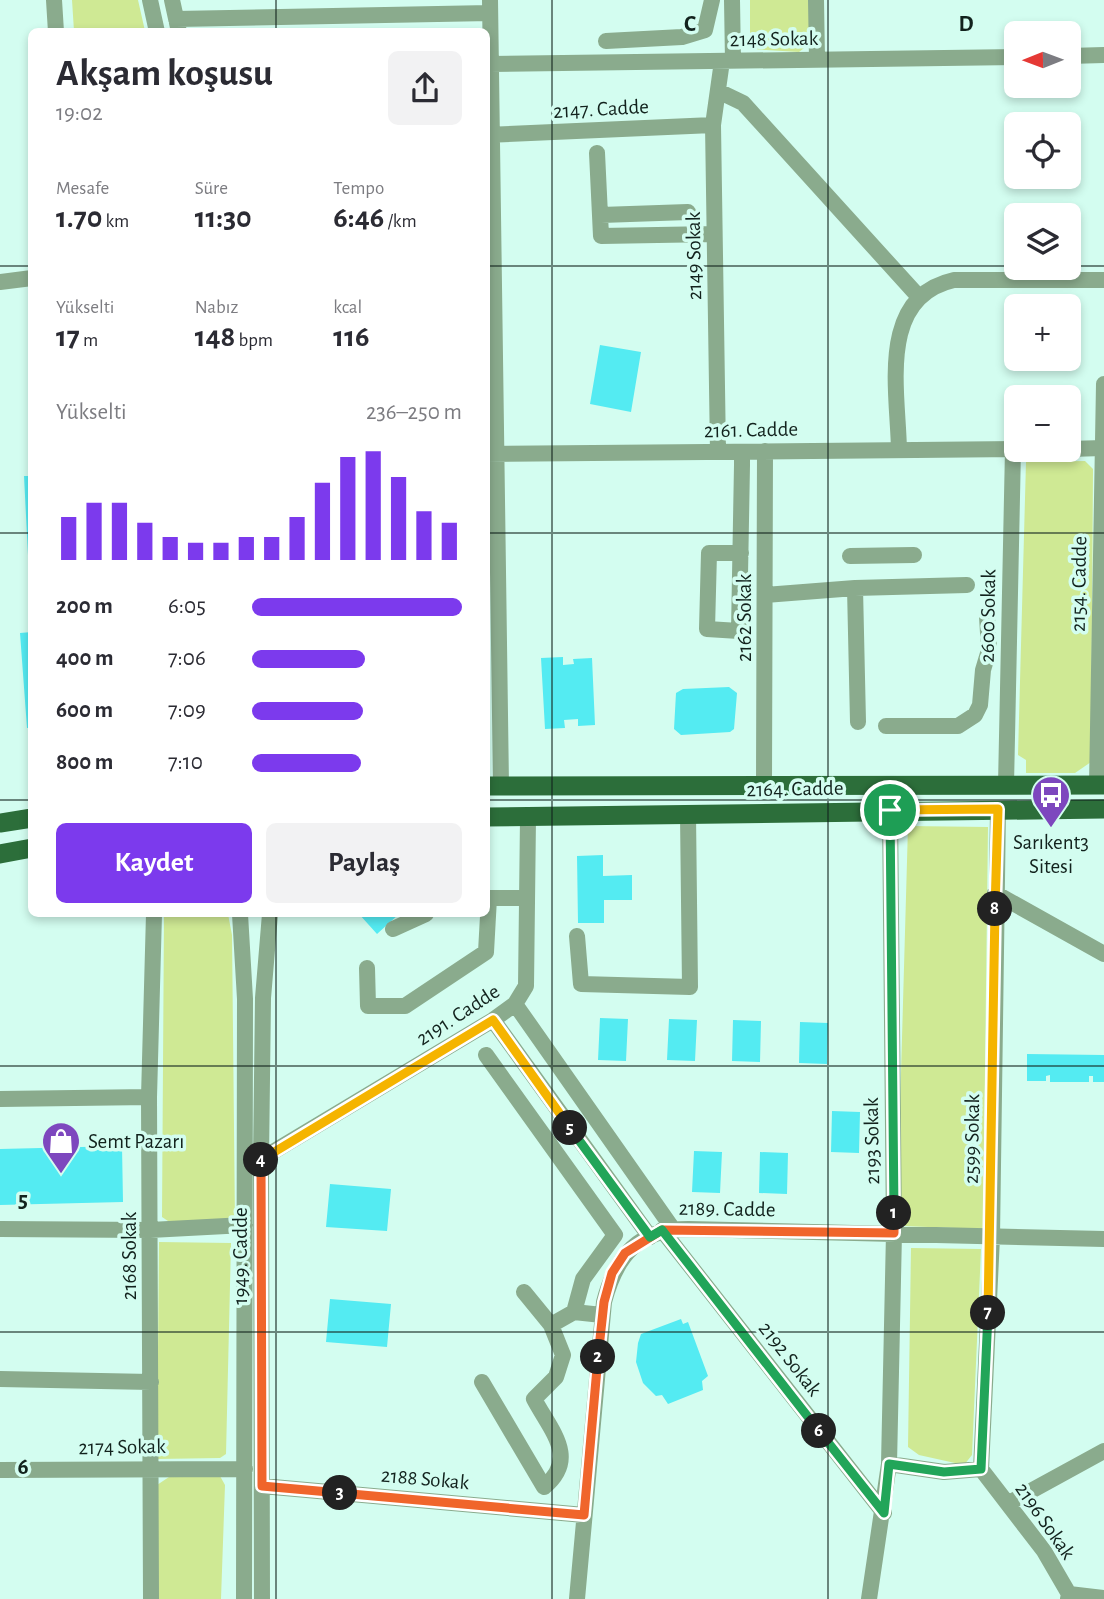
<!DOCTYPE html>
<html lang="tr">
<meta charset="utf-8">
<style>
:root{--surface:#fff;--page:#f2f2f3;--text:#2b2b33;--muted:#7c7c81;--accent:#7c3aed}
body{margin:0;font-family:"Alegreya Sans",sans-serif;background:var(--page);color:var(--text);height:100vh;display:flex;flex-direction:column;font-size:26px;white-space:nowrap}
*{box-sizing:border-box;margin:0}
p{font-size:23px;color:var(--muted)}
.icon{flex:none;width:38px;height:38px;fill:none;stroke:currentColor;stroke-width:2;stroke-linecap:round;stroke-linejoin:round}
.map{position:relative;flex:1;overflow:hidden}
.drawer{position:absolute;left:28px;top:28px;width:462px;height:889px;display:flex;flex-direction:column;background:var(--surface);border-radius:10px;box-shadow:0 4px 10px #0003}
.drawer>*{flex:none}
.needle{width:46px;rotate:269deg}
.fabs{position:absolute;left:1004px;top:21px;display:grid;gap:14px}
.fabs a{display:grid;place-items:center;width:77px;height:77px;border-radius:10px;background:var(--surface);box-shadow:0 4px 10px #0003;font-size:35px}
.pin{position:absolute;display:grid;place-items:center;width:60px;height:60px;color:#fff;margin:-30px;border:4px solid #fff;border-radius:50%;box-shadow:0 2px 7px #0007}
.km{position:absolute;width:35px;height:35px;margin:-18px;border-radius:50%;background:#222;color:#fff;font-size:19px;line-height:35px;text-align:center}
.round{display:grid;place-items:center;flex:none;width:74px;height:74px;border-radius:10px;background:var(--page)}
.overview{display:flex;align-items:center;justify-content:space-between;height:119px;padding:0 28px}
h1{font-size:38px;font-weight:700;line-height:52px}
.stats{display:grid;grid-template-columns:repeat(3,1fr);gap:10px;height:119px;padding:7px 28px}
.stats div{display:grid;align-content:center}
.stats b{font-size:30px;font-weight:700}
.stats small{font-size:19px;font-weight:400}
.stats p{font-size:19px}
.chart{height:196px;padding:14px 28px}
.chart p{display:flex;justify-content:space-between}
.chart svg{width:100%;height:126px;margin-top:7px;stroke:var(--accent);stroke-width:6}
.action{display:flex;gap:14px;margin-top:auto;padding:14px 28px}
.action a{flex:1;height:80px;border-radius:10px;background:var(--accent);color:#fff;font-size:28px;font-weight:700;line-height:80px;text-align:center}
.action a+a{background:var(--page);color:var(--text)}
ul{padding:0 28px;list-style:none;font-size:23px}
li{display:grid;grid-template-columns:112px 84px 1fr;align-items:center;height:52px}
li i{height:18px;border-radius:9px;background:var(--accent)}
.map>svg:first-child{display:block}
</style>
<div class="map">
<svg width="1104" height="1599" viewBox="0 0 1104 1599">
<rect width="100%" height="100%" fill="#d3fdf0"/>
<!-- green -->
<path fill="#cfe994" d="M72,0H138L145,31H74Z
M750,0H812L813,41L799,52L750,49Z
M1085,461L1093,469L1091,762L1075,773H1026V760L1018,755L1026,462Z
M908,826L988,827L983,1229L901,1226L897,1215Z
M164,914H228L232,935L235,1224L174,1225L162,1217Z
M159,1242L231,1243L226,1454L220,1458L157,1459Z
M911,1248L981,1249L972,1455L964,1465L919,1455L908,1447Z
M172,1475L220,1476L225,1485L221,1599H158L157,1485Z"/>
<!-- building -->
<path fill="#54ebf2" d="M600,345L641,352L631,412L590,404Z
M24,476H32V575H29Z
M32,632V728H27L20,633Z
M563,657V665L574,664L573,659L592,658L595,725L578,726V719L564,720L565,728L545,729L541,658Z
M729,687L737,693L734,729L730,732L681,735L674,729L676,693L683,689Z
M603,855V876L632,875V900H604V923H578L577,856Z
M359,914H399L377,934Z
M600,1018L628,1019L626,1061L598,1060Z
M669,1019L697,1020L695,1061L667,1060Z
M733,1020L761,1021L760,1062L732,1061Z
M800,1022L828,1023L827,1064L799,1063Z
M1027,1054L1104,1055V1082H1093V1076H1089V1082H1050V1075L1046,1076V1081H1027Z
M832,1111L860,1112L859,1153L831,1152Z
M122,1146L123,1202L0,1205V1149Z
M694,1151L722,1152L720,1193L692,1192Z
M760,1152L788,1153L787,1194L759,1193Z
M330,1184L391,1189L387,1231L326,1227Z
M330,1299L391,1304L387,1347L326,1342Z
M681,1319L683,1324L688,1322L708,1376L702,1381L703,1390L668,1404L662,1395L656,1396L643,1383L636,1362L638,1343L641,1334Z"/>
<g fill="none" stroke-linecap="round" stroke-linejoin="round">
<!-- minor -->
<path stroke="#8aab8d" stroke-width="16" d="M54,0L56,32
M150,0L157,32
M172,0L179,32
M490,0L501,786
M732,0L733,61
M816,0L817,59
M176,19L490,13
M606,41L682,37L705,30L712,0
M1069,56L1104,55
M490,64L1017,57
M718,91L743,103L919,297
M486,135L713,125
M597,153L601,236L714,234
M601,215L688,212
M0,282L32,278
M1069,449L1103,448
M899,450C898,391 877,297 954,280H1104
M718,452L713,125L722,61
M487,454L1017,449
M741,553H709L707,629L739,631L742,465V452
M850,556L914,555
M855,588L858,722
M765,595L855,588L967,585
M886,726H958L975,715L980,705L983,670L989,650L987,616
M764,784L765,451
M1006,785L1013,449
M1097,785L1104,384
M995,893L1104,954
M486,898H527
M240,914L245,999L244,1599
M393,929L426,914
M577,936L581,984L690,987L688,814
M367,968L368,1006H405L486,952L489,898
M515,1004L673,1229
M493,1020L650,1237
M486,1055L615,1235L583,1279L574,1312
M0,1099L149,1097
M261,1159L493,1020L515,1004L526,986L528,818
M0,1229L150,1230L245,1225
M662,1230L884,1513
M551,1325L574,1312L602,1315
M0,1379L151,1382
M482,1382L544,1487C579,1458 551,1431 534,1399L556,1377L563,1355L551,1325L524,1292
M889,1464L944,1472L981,1469
M981,1469L992,1237L998,809
M981,1469L1044,1551L1069,1594L1068,1599
M0,1470L245,1469
M262,1486L584,1515
M1009,1503L1104,1451
M1069,1594L1104,1598
M151,1599L149,1097L154,914
M262,1599L261,1159L263,998L270,914
M577,1599L604,1302C616,1256 638,1229 688,1229L1104,1239
M869,1599L889,1464L894,1233L890,809"/>
<!-- major -->
<path stroke="#2c6e3a" stroke-width="19" d="M486,786L1104,785
M486,817L1104,809
M0,823L32,818
M0,854L32,848"/>
</g>
<g fill="none" stroke-linecap="round" stroke-linejoin="round">
<defs>
<path id="split-1" d="M890,810L894,1213"/>
<path id="split-2" d="M598,1357L604,1302L612,1273L625,1253L662,1230L894,1233V1213"/>
<path id="split-3" d="M340,1493L584,1515L598,1357"/>
<path id="split-4" d="M261,1160L262,1486L340,1493"/>
<path id="split-5" d="M261,1160L493,1020L570,1128"/>
<path id="split-6" d="M570,1128L650,1237L662,1230L819,1431"/>
<path id="split-7" d="M819,1431L884,1513L889,1464L944,1472L981,1469L988,1313"/>
<path id="split-8" d="M988,1313L995,909"/>
<path id="split-9" d="M890,810L998,809L995,909"/>
</defs>
<!-- split-1 casing -->
<use href="#split-1" stroke="#fff" stroke-width="14"/>
<!-- split-2 casing -->
<use href="#split-2" stroke="#fff" stroke-width="14"/>
<!-- split-3 casing -->
<use href="#split-3" stroke="#fff" stroke-width="14"/>
<!-- split-4 casing -->
<use href="#split-4" stroke="#fff" stroke-width="14"/>
<!-- split-5 casing -->
<use href="#split-5" stroke="#fff" stroke-width="14"/>
<!-- split-6 casing -->
<use href="#split-6" stroke="#fff" stroke-width="14"/>
<!-- split-7 casing -->
<use href="#split-7" stroke="#fff" stroke-width="14"/>
<!-- split-8 casing -->
<use href="#split-8" stroke="#fff" stroke-width="14"/>
<!-- split-9 casing -->
<use href="#split-9" stroke="#fff" stroke-width="14"/>
<!-- split-1 -->
<use href="#split-1" stroke="#22a559" stroke-width="9"/>
<!-- split-2 -->
<use href="#split-2" stroke="#f0652b" stroke-width="9"/>
<!-- split-3 -->
<use href="#split-3" stroke="#f0652b" stroke-width="9"/>
<!-- split-4 -->
<use href="#split-4" stroke="#f0652b" stroke-width="9"/>
<!-- split-5 -->
<use href="#split-5" stroke="#f5b400" stroke-width="9"/>
<!-- split-6 -->
<use href="#split-6" stroke="#22a559" stroke-width="9"/>
<!-- split-7 -->
<use href="#split-7" stroke="#22a559" stroke-width="9"/>
<!-- split-8 -->
<use href="#split-8" stroke="#f5b400" stroke-width="9"/>
<!-- split-9 -->
<use href="#split-9" stroke="#f5b400" stroke-width="9"/>
</g>
<!-- grid -->
<path fill="none" stroke="#12221d" stroke-width="2" stroke-opacity="0.55" d="M276,0V32M552,0V1599M828,0V1599M0,266H32M486,266H1017M1069,266H1104M0,533H32M486,533H1104M0,800H32M486,800H1104M276,914V1599M0,1066H1104M0,1332H1104"/>
<!-- icons -->
<defs>
<symbol id="bus-pin" viewBox="-11 -11 22 30"><path d="M0 17L-7.5 6A9.5 9.5 0 1 1 7.5 6Z" fill="#7d47be" stroke="#d3fdf0"/><path d="M-5-6H5V4H4V6H2V4H-2V6H-4V4H-5ZM-3.5-4V0h7V-4ZM-3.5 1.2v1.5H-2V1.2ZM2 1.2v1.5H3.5V1.2Z" fill="#fff"/></symbol>
<symbol id="shop-pin" viewBox="-11 -11 22 30"><path d="M0 17L-7.5 6A9.5 9.5 0 1 1 7.5 6Z" fill="#7d47be" stroke="#d3fdf0"/><path d="M-5-2.5h2.3a2.7 3.5 0 0 1 5.4 0H5L5.5 6h-11ZM-1.5-2.5h3a1.5 2.3 0 0 0-3 0Z" fill="#fff"/></symbol>
</defs>
<g fill-rule="evenodd">
<use href="#bus-pin" x="1029" y="773" width="44" height="60"/>
<use href="#shop-pin" x="39" y="1119" width="44" height="60"/>
</g>
<g text-anchor="middle" dominant-baseline="central" stroke-width="7" stroke-linejoin="round" paint-order="stroke">
<!-- street labels -->
<g font-size="21" fill="#12221d" stroke="#d3fdf0">
<text transform="translate(774 39) rotate(-1)">2148 Sokak</text>
<text transform="translate(601 109) rotate(-3)">2147. Cadde</text>
<text transform="translate(694 256) rotate(-91)">2149 Sokak</text>
<text transform="translate(751 430) rotate(-1)">2161. Cadde</text>
<text transform="translate(1079 584) rotate(-89)">2154. Cadde</text>
<text transform="translate(988 616) rotate(-89)">2600 Sokak</text>
<text transform="translate(744 618) rotate(-90)">2162 Sokak</text>
<text transform="translate(795 789) rotate(-1)">2164. Cadde</text>
<text transform="translate(458 1015) rotate(-33)">2191. Cadde</text>
<text transform="translate(972 1139) rotate(-89)">2599 Sokak</text>
<text transform="translate(872 1141) rotate(-91)">2193 Sokak</text>
<text transform="translate(727 1209) rotate(1)">2189. Cadde</text>
<text transform="translate(129 1256) rotate(-90)">2168 Sokak</text>
<text transform="translate(240 1256) rotate(-90)">1949. Cadde</text>
<text transform="translate(790 1359) rotate(52)">2192 Sokak</text>
<text transform="translate(122 1447) rotate(-1)">2174 Sokak</text>
<text transform="translate(425 1479) rotate(5)">2188 Sokak</text>
<text transform="translate(1045 1521) rotate(55)">2196 Sokak</text>
</g>
<!-- poi labels -->
<g font-size="21" fill="#12221d" stroke="#d3fdf0">
<text x="1051" y="842">Sarıkent3<tspan x="1051" dy="24">Sitesi</tspan></text>
<text x="88" y="1141" text-anchor="start">Semt Pazarı</text>
</g>
</g>
<g font-size="23" text-anchor="middle" font-weight="bold" fill="#12221d" stroke="#d3fdf0" stroke-width="7" stroke-linejoin="round" paint-order="stroke">
<text x="690" y="31">C</text>
<text x="966" y="31">D</text>
<text x="23" y="1207">5</text>
<text x="23" y="1474">6</text>
</g>
</svg>
<div class="fabs">
<a><svg class="needle" viewBox="-14 -14 28 28"><path d="M0-13l5 13h-10z" fill="#e53935"/><path d="M0 13l5-13h-10z" fill="#7c7c81"/></svg></a>
<a><svg class="icon" aria-label="locate" viewBox="0 0 24 24"><circle cx="12" cy="12" r="6"/><path d="M12 2v4M12 18v4M2 12h4M18 12h4"/></svg></a>
<a><svg class="icon" aria-label="layers" viewBox="0 0 24 24"><path d="M12 4l9 5-9 5-9-5zM3 14l9 5 9-5"/></svg></a>
<a>+</a>
<a>−</a>
</div>
<div class="pin" style="left:890px;top:810px;background:#1e9e55"><svg class="icon" aria-label="arrive" viewBox="0 0 24 24"><path d="M6 21V4h12l-3 4 3 4H6"/></svg></div>
<b class="km" style="left:894px;top:1213px">1</b>
<b class="km" style="left:598px;top:1357px">2</b>
<b class="km" style="left:340px;top:1493px">3</b>
<b class="km" style="left:261px;top:1160px">4</b>
<b class="km" style="left:570px;top:1128px">5</b>
<b class="km" style="left:819px;top:1431px">6</b>
<b class="km" style="left:988px;top:1313px">7</b>
<b class="km" style="left:995px;top:909px">8</b>
<section class="drawer">
<div class="overview"><div><h1>Akşam koşusu</h1><p>19:02</p></div><a class="round"><svg class="icon" aria-label="share" viewBox="0 0 24 24"><path d="M12 15V3M7 8l5-5 5 5M5 13v7h14v-7"/></svg></a></div>
<div class="stats">
<div><p>Mesafe</p><b>1.70<small> km</small></b></div>
<div><p>Süre</p><b>11:30</b></div>
<div><p>Tempo</p><b>6:46<small> /km</small></b></div>
</div>
<div class="stats">
<div><p>Yükselti</p><b>17<small> m</small></b></div>
<div><p>Nabız</p><b>148<small> bpm</small></b></div>
<div><p>kcal</p><b>116</b></div>
</div>
<div class="chart"><p><span>Yükselti</span>236–250 m</p>
<svg viewBox="0 0 160 44" preserveAspectRatio="none"><path d="M5 44V29M15 44V24M25 44V24M35 44V31M45 44V36M55 44V38M65 44V38M75 44V36M85 44V36M95 44V29M105 44V17M115 44V8M125 44V6M135 44V15M145 44V27M155 44V31"/></svg>
</div>
<ul>
<li><b>200 m</b>6:05<i style="width:100%"></i></li>
<li><b>400 m</b>7:06<i style="width:54%"></i></li>
<li><b>600 m</b>7:09<i style="width:53%"></i></li>
<li><b>800 m</b>7:10<i style="width:52%"></i></li>
</ul>
<div class="action"><a>Kaydet</a><a>Paylaş</a></div>
</section>
</div>
